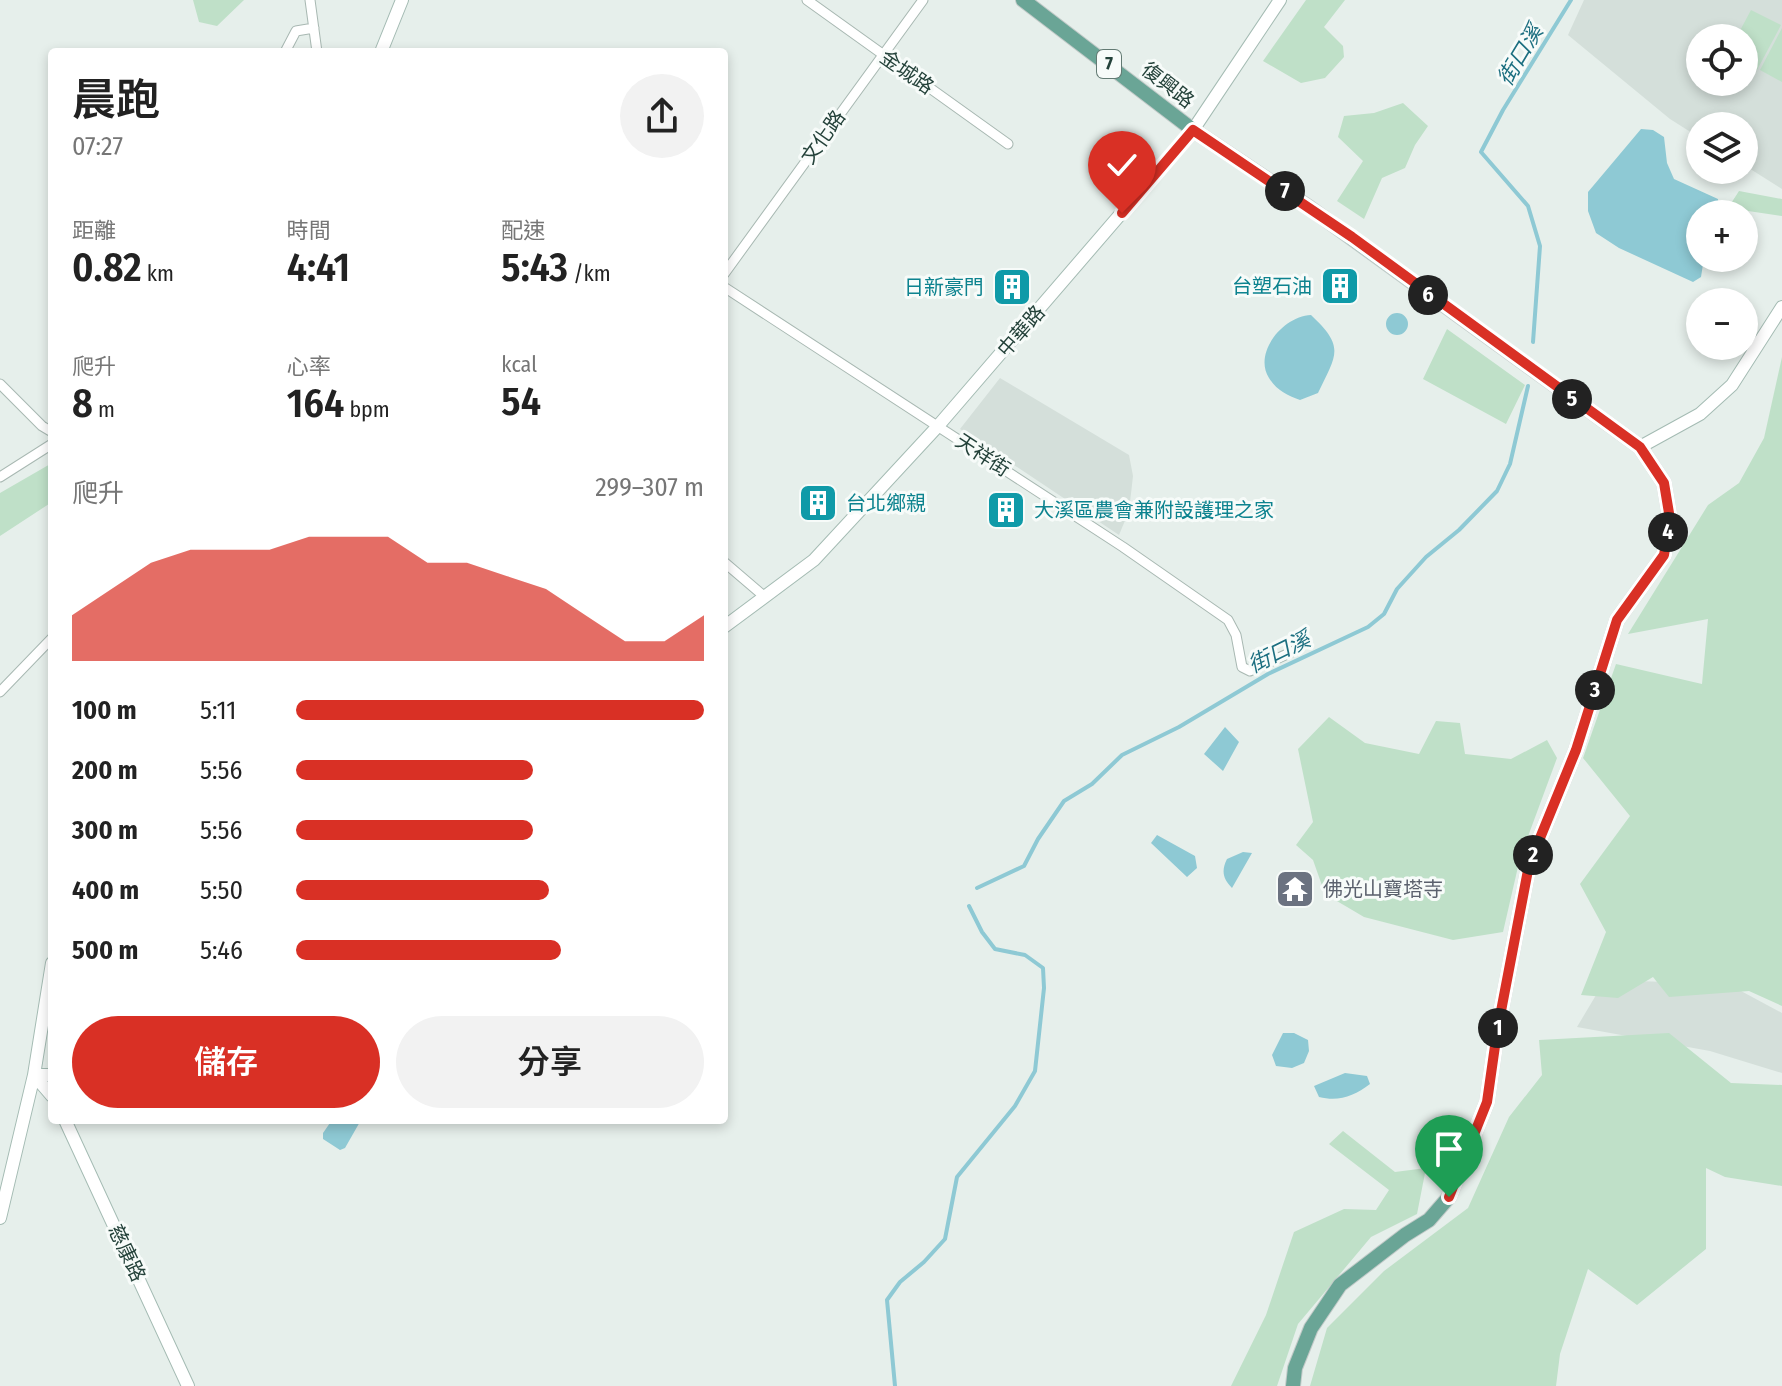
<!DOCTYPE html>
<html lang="zh-TW">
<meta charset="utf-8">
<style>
:root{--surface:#fff;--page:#f2f2f2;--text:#222;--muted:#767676;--accent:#d93025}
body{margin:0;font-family:"Fira Sans Condensed","Noto Sans TC",sans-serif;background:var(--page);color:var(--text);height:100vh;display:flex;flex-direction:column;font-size:30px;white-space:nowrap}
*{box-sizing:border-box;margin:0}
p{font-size:26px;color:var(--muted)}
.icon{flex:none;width:44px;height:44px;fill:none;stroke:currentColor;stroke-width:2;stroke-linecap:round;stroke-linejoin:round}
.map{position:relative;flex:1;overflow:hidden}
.details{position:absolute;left:48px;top:48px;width:680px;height:1076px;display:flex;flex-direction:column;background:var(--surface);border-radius:8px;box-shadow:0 4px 12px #0003}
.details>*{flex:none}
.controls{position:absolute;left:1686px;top:24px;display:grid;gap:16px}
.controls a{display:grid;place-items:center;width:72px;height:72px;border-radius:50%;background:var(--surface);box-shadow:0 4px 12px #0003;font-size:40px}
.pin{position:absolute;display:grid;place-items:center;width:68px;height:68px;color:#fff;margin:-82px -34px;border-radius:50% 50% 50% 0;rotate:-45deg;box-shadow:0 0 8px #0007}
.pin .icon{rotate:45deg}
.km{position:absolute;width:40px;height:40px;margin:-20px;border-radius:50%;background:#222;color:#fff;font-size:22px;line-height:40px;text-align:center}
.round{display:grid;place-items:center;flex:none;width:84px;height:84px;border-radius:42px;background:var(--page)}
.head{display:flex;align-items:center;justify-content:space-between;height:136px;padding:0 24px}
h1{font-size:44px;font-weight:600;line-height:60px}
.stats{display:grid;grid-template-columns:repeat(3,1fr);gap:12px;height:136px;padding:8px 24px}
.stats div{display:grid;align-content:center}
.stats b{font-size:40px;font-weight:600}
.stats small{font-size:22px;font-weight:400}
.stats p{font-size:22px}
.chart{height:224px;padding:16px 24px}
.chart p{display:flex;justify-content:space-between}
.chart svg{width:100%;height:144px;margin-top:8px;fill:var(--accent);opacity:.7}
.cta{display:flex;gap:16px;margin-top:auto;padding:16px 24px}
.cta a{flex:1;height:92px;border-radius:48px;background:var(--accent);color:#fff;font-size:32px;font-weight:600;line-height:92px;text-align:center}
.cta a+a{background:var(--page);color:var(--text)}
ul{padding:0 24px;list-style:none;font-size:26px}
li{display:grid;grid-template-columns:128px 96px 1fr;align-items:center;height:60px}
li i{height:20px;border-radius:10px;background:var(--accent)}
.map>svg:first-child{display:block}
</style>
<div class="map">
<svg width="1782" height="1386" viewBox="0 0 1782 1386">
<rect width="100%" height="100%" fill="#e6efeb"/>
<!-- built -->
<path fill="#d4dfda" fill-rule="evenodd" d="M1584,0H1782V189L1744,165V126H1700V138L1670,119L1568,35ZM1700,38H1744V82H1700Z
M1000,378L1129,455L1133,476L1129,511L1119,535L960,429Z
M1605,980L1728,984L1782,1013V1073L1710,1051L1577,1027Z"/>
<!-- green -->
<path fill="#bfe0c8" d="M193,0H244L217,26L199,22Z
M1306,0H1345L1324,27L1343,46L1344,57L1325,78L1301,83L1263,61Z
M1751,10L1781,25L1757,70L1744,63V38H1736Z
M1782,28V82L1760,70Z
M1403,103L1428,126L1415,145L1405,168L1382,178L1364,219L1337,201L1363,161L1338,137L1344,116L1374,113Z
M1739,191L1782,199V216L1728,208Z
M1447,329L1525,385L1506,424L1423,379Z
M1782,357V1006L1749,991L1669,997L1653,977L1618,998L1581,995L1606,932L1580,884L1630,816L1583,758L1616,664L1702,684L1708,619L1628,634L1708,505L1739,483L1764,438Z
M52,463V502L0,536V493Z
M1329,717L1365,743L1419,754L1436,721L1460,723L1465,754L1511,759L1547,740L1557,758L1520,858L1503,932L1453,940L1364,917L1325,894L1313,860L1296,845L1313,822L1298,749Z
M1669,1033L1731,1083L1782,1085V1186L1725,1177L1706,1168V1249L1637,1305L1588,1269L1560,1354L1556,1386H1310L1327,1328L1384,1271L1468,1208L1509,1117L1542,1075L1539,1040Z
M1343,1131L1395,1172L1426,1168L1417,1214L1371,1237L1298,1324L1277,1386H1231L1266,1315L1294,1232L1344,1209L1376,1210L1389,1190L1329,1144Z"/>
<!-- water -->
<path fill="#8ec9d4" d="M1641,129L1653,130L1664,137L1667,163L1674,179L1718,199L1719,214H1700V258H1704L1701,277L1693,282L1619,248L1596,233L1588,211V192Z
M1386 324a11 11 0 1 1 22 0a11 11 0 1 1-22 0Z
M1311,315C1345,347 1337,354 1318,393L1300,400C1287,395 1277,391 1269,378C1253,353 1283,316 1311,315Z
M1225,727L1239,742L1223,771L1204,754Z
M1157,835L1195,856L1197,868L1187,877L1151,843Z
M1243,852L1252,853L1232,888C1223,879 1221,871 1227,859Z
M1283,1033H1294L1308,1040L1309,1051L1304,1063L1292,1068L1276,1066L1272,1055Z
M1345,1073L1367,1076L1370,1084C1354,1096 1339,1102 1319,1097L1314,1086Z
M332,1120H361L345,1148L340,1150L323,1139V1133Z"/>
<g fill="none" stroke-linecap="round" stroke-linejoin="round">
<!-- stream -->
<path stroke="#8ec9d4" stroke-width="4" d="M1533,342L1540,246L1528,206L1481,152L1503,110L1571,0
M977,888L1024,866L1038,839L1064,801L1092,784L1122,755L1179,727L1268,674L1368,627L1384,614L1397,589L1426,557L1459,530L1497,491L1510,464L1528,386
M895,1386L887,1300L900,1282L924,1262L945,1239L957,1177L1015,1106L1035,1071L1044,988L1043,968L1025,955L995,949L982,932L969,906"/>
<defs>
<path id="street" d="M310,0L317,52
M807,0L1008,144
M285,52L296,31L314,28
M724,274L923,0
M724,287L1123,547L1228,620L1236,635L1242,667L1250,671L1296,650
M0,384L42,426L52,432
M0,477L52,444
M724,562L765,597
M0,692L52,638"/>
<path id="secondary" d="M381,52L402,0
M1640,447L1700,414L1732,385L1782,307
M724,627L814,560L938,426L1193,130L1280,0
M34,1075L52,1096
M34,1075H52
M65,1120L188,1386
M0,1218L34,1075L52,963"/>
<path id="primary" d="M1023,0L1193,130L1310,208L1640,447L1664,483L1670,519L1664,555L1617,620L1576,750L1529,865L1497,1032L1487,1102L1449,1197L1429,1220L1405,1235L1340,1285L1311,1328L1295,1368L1293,1386"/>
</defs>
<!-- street casing -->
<use href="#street" stroke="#a8b8b2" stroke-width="11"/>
<!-- secondary casing -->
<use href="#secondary" stroke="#a4bbb3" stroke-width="14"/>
<!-- primary casing -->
<use href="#primary" stroke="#c2cac8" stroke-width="16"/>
<!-- street -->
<use href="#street" stroke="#fff" stroke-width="9"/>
<!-- secondary -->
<use href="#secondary" stroke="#fff" stroke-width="12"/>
<!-- primary -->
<use href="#primary" stroke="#6aa596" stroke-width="14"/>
</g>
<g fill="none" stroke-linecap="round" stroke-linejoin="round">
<defs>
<path id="route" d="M1122,213L1193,130L1352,237L1640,447L1664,483L1670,519L1664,555L1617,620L1576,750L1529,865L1497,1032L1487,1102L1449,1197"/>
</defs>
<!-- route casing -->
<use href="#route" stroke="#fff" stroke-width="16"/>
<!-- route -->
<use href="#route" stroke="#d93025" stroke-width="10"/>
</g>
<!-- icons -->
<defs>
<symbol id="building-square" viewBox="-11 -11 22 22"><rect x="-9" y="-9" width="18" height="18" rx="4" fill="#0f9aa8" stroke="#f7fbf9"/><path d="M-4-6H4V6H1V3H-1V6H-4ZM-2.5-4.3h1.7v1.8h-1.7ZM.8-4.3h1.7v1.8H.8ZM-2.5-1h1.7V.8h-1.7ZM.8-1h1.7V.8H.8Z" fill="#fff"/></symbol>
<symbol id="temple-square" viewBox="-11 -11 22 22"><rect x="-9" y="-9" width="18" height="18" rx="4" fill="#6b7280" stroke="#f7fbf9"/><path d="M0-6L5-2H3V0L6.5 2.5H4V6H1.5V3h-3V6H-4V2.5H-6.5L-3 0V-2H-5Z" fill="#fff"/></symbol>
</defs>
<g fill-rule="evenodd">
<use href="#building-square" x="1318" y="264" width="44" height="44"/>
<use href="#building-square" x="990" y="265" width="44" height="44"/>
<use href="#building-square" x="796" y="481" width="44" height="44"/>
<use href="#building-square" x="984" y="488" width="44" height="44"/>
<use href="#temple-square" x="1273" y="867" width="44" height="44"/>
</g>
<g text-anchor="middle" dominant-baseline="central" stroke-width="6" stroke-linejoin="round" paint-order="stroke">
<!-- shield labels -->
<rect fill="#f7fbf9" stroke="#637a73" stroke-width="2" x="1097" y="50" width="24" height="28" rx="6"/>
<g font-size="18" font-weight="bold" fill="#24423a">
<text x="1109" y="64">7</text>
</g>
<!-- street labels -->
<g font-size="20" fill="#24423a" stroke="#f7fbf9">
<text transform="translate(907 72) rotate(35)">金城路</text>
<text transform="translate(1168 85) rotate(38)">復興路</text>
<text transform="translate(823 137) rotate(-55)">文化路</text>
<text transform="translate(1021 331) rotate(-49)">中華路</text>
<text transform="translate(983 455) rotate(33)">天祥街</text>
<text transform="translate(127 1253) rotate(65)">慈康路</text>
</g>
<!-- culture labels -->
<g font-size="20" fill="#0d838f" stroke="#f7fbf9" text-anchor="end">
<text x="1312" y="286">台塑石油</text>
<text x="984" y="287">日新豪門</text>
<text x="846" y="503" text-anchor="start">台北鄉親</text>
<text x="1034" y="510" text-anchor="start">大溪區農會兼附設護理之家</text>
</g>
<!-- worship labels -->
<g font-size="20" fill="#5b616d" stroke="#f7fbf9" text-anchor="start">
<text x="1323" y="889">佛光山寶塔寺</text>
</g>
<!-- water labels -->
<g font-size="22" font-style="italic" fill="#1c6f80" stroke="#f7fbf9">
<text transform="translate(1520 55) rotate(-59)">街口溪</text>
<text transform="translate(1279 652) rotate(-26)">街口溪</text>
</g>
</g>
</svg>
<div class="controls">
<a><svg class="icon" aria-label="locate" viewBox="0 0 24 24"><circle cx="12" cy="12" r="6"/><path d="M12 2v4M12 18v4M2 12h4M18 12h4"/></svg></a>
<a><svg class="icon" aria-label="layers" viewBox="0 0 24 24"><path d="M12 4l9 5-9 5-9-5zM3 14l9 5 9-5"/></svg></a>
<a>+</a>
<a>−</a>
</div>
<div class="pin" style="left:1449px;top:1197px;background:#1e9e55"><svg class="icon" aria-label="arrive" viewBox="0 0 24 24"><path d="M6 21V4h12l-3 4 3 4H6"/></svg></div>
<div class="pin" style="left:1122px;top:213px;background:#d93025"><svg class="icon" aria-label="check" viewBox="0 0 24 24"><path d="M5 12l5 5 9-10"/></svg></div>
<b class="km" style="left:1498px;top:1028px">1</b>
<b class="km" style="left:1533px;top:855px">2</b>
<b class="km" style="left:1595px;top:690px">3</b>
<b class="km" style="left:1668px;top:532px">4</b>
<b class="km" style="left:1572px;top:399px">5</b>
<b class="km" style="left:1428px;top:295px">6</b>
<b class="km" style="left:1285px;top:191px">7</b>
<section class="details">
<div class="head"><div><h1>晨跑</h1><p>07:27</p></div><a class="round"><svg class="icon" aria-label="share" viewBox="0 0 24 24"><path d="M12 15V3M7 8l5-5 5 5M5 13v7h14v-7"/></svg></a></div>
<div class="stats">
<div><p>距離</p><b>0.82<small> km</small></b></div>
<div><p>時間</p><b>4:41</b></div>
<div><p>配速</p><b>5:43<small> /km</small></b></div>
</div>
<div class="stats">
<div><p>爬升</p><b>8<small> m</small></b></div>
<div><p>心率</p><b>164<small> bpm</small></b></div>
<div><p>kcal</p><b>54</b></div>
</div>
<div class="chart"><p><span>爬升</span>299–307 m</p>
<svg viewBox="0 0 160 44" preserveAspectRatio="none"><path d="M0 44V30L10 22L20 14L30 10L40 10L50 10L60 6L70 6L80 6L90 14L100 14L110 18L120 22L130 30L140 38L150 38L160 30V44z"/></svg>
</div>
<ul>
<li><b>100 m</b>5:11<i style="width:100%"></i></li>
<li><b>200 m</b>5:56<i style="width:58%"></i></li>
<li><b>300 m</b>5:56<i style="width:58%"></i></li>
<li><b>400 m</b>5:50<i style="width:62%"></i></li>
<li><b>500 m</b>5:46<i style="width:65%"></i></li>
</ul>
<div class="cta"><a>儲存</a><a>分享</a></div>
</section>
</div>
